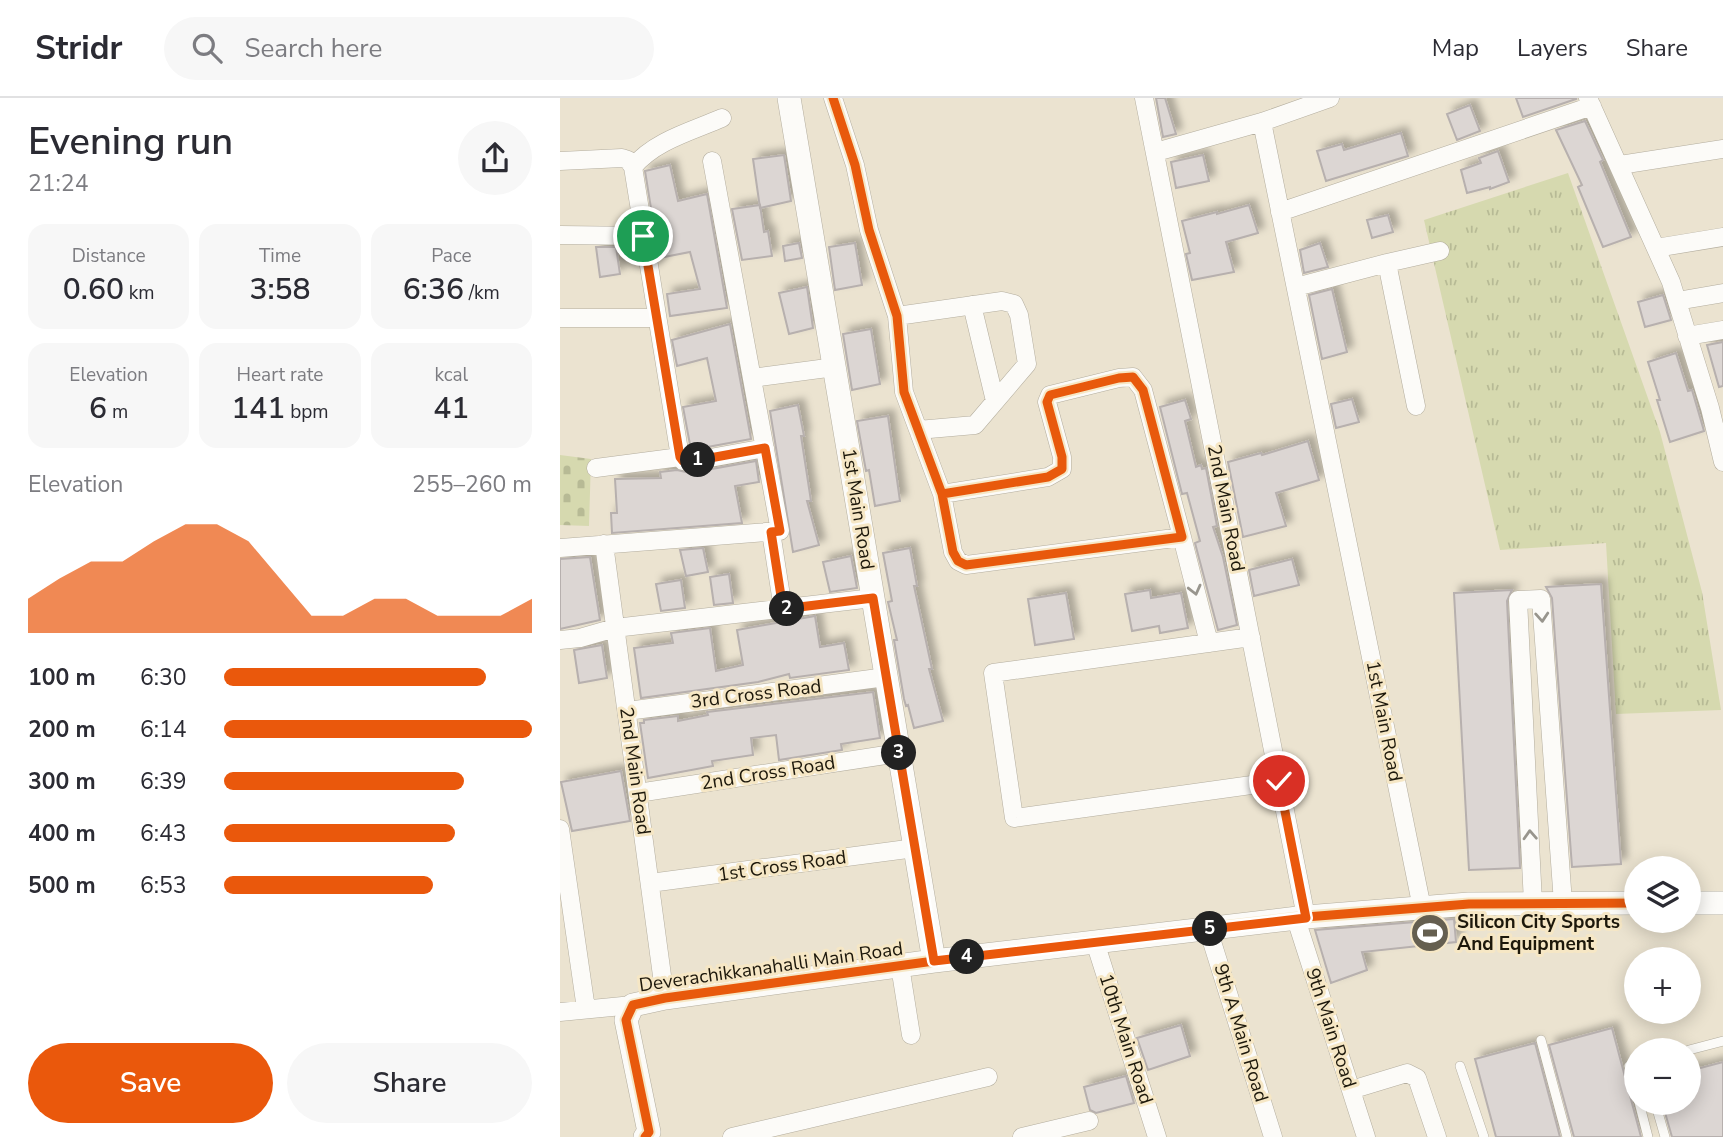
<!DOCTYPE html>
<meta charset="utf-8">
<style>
:root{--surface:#fff;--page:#f7f7f7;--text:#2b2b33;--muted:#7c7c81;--line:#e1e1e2;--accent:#ea580c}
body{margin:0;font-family:"Nunito Sans",sans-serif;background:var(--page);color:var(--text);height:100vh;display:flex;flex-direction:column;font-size:26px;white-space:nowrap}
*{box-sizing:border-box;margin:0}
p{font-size:23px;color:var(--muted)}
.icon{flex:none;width:38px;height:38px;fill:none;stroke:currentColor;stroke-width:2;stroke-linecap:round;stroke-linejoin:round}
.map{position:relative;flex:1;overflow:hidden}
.details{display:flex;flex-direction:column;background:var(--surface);width:560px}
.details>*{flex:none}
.controls{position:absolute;left:1064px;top:758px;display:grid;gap:14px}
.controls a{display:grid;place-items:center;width:77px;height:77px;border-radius:50%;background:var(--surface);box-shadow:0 4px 18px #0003;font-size:35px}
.pin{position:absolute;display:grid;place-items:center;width:60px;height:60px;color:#fff;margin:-30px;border:4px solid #fff;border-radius:50%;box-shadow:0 2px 7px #0007}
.km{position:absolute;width:35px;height:35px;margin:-18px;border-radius:50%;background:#222;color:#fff;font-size:19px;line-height:35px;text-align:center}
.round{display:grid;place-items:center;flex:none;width:74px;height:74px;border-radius:37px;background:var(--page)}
.head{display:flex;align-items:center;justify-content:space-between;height:119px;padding:0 28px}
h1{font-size:38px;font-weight:600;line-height:52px}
.figures{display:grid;grid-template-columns:repeat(3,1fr);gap:10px;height:119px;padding:7px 28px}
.figures div{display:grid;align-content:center;border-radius:18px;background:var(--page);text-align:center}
.figures b{font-size:30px;font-weight:600}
.figures small{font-size:19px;font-weight:400}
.figures p{font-size:19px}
.chart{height:196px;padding:14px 28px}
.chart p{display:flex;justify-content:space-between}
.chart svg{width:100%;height:126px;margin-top:7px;fill:var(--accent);opacity:.7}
.cta{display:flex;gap:14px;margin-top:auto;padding:14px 28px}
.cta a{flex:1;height:80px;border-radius:42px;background:var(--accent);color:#fff;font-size:28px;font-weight:600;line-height:80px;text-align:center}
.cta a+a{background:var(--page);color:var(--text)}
ul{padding:0 28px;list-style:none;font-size:23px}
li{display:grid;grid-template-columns:112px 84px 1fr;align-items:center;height:52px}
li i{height:18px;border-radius:9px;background:var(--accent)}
header{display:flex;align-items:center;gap:42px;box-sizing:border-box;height:98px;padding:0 35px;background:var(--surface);border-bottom:2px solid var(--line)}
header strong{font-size:33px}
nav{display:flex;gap:38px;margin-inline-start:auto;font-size:24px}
.search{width:490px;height:63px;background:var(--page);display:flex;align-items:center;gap:18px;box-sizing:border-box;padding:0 24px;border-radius:38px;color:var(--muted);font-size:26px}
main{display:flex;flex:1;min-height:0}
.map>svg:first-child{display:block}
</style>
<header>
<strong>Stridr</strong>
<div class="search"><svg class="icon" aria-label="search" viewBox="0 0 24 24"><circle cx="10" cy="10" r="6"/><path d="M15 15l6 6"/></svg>Search here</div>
<nav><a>Map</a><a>Layers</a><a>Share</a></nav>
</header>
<main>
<section class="details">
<div class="head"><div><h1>Evening run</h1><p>21:24</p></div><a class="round"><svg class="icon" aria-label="share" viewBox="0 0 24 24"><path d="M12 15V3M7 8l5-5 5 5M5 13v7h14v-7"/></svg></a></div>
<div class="figures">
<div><p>Distance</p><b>0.60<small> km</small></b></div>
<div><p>Time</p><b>3:58</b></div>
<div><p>Pace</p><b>6:36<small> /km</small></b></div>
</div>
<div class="figures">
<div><p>Elevation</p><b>6<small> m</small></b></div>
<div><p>Heart rate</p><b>141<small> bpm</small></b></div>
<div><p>kcal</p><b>41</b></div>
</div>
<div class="chart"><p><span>Elevation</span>255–260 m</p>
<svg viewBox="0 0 160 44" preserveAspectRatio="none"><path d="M0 44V32L10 25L20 19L30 19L40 12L50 6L60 6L70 12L80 25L90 38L100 38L110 32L120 32L130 38L140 38L150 38L160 32V44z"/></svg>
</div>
<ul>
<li><b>100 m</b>6:30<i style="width:85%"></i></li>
<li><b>200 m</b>6:14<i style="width:100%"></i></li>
<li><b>300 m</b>6:39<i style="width:78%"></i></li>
<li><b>400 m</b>6:43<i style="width:75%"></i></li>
<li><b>500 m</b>6:53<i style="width:68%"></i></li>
</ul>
<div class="cta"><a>Save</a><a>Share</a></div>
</section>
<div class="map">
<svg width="1163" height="1039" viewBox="0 0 1163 1039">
<defs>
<pattern id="grass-tufts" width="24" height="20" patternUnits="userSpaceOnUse" patternTransform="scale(1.75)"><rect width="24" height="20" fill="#d6d9af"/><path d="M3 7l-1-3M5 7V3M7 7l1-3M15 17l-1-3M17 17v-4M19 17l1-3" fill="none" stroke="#b7ba95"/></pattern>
<pattern id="cemetery-stones" width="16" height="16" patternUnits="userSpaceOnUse" patternTransform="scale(1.75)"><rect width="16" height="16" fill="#d6d9af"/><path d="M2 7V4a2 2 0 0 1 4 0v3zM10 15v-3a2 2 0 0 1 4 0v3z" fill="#b7ba95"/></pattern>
<filter id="shadow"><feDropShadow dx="6" dy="-6" stdDeviation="3.5" flood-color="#0004"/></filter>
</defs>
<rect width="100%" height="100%" fill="#ebe3d0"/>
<!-- grass -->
<path fill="url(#grass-tufts)" d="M1008,75L1100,334L1142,494L1161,612L1056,616L1046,445L940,452L864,122Z"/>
<!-- cemetery -->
<path fill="url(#cemetery-stones)" d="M0,357L31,361L29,428L0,427Z"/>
<!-- building -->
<path fill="#dcd6d3" stroke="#b7b0ae" stroke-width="2" filter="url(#shadow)" d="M596,0H605L616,36L603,39Z
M956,0H1016V1L963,19Z
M910,7L920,33L897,42L887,16Z
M1025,23L1043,62L1040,64L1071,139L1043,149L1018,89L1022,87L996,32Z
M841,35L848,58L766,83L757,53L782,46L784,52Z
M938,53L949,84L930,91V89L907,95L901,72L921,65L919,60Z
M224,57L231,103L200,110L193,61Z
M643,57L649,83L616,90L611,64Z
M110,67L118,103L147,96L167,210L110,218L107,196L140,191L130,154L99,160L85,73Z
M200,107L204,134L208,133L212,158L182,162L172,111Z
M689,107L698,135L666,144L674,174L632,182L626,156L630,155L622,123L657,114V116Z
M828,117L833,134L812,140L807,122Z
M239,145L242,160L225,163L223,148Z
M295,145L302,187L275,192L269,149Z
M760,145L768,169L744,175L740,152Z
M36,149H56L60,176L40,179Z
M247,189L253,230L229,236L219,195Z
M772,191L787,254L762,261L749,197Z
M1103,197L1111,222L1085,229L1078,204Z
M170,226L191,341L131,352L123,309L156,303L147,260L117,268L112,242Z
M311,231L320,286L292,292L283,236Z
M1163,244V288L1159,289L1147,247Z
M1116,255L1128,293L1132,292L1144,333L1110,344L1097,302H1100L1088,264Z
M792,301L799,324L776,330L771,306Z
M625,302L631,321L625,323L636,369L641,367L642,371L646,370L657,428L653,429L663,459L677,527L658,532L635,445L640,443L627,395L622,396L600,309Z
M238,307L244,338H241L251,403H247L259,447L233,454L210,313Z
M328,318L340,403L315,408L309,372L306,373L297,323Z
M748,343L759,382L716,395L726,428L683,439L668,364L701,355L702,357Z
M196,363L199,384L175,388L182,425L52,435L51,415H57L55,381L101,380L100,374L117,372L130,375Z
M143,450L148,474L126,478L120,452Z
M350,450L357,488H354L372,571H369L383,623L354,630L348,607L346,608L344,601L334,542H337L328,504L332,503L323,455Z
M291,458L297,490L270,494L263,464Z
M30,459L40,522L0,531V461Z
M732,461L739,487L694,498L689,472Z
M169,476L173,505L154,507L150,479Z
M121,482L125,510L101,513L96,486Z
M1041,486L1061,766L1012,769L992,500L986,489Z
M590,492L591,500L621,495L628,530L600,535L599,528L572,533L565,496Z
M952,492L947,503L960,770L909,772L894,495Z
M506,495L514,541L475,547L468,501Z
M255,518L260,549L284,545L289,572L230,580L229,576L198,584L81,600L74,550L113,545L111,535L150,530L156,573L183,567L177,532Z
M42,547L47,580L19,585L14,552Z
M313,594L320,640L281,646L282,652L219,662L216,637L191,640L193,657L152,663L153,668L88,680L80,625H84V622L118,618V623L148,617L147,614Z
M61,673L70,723L12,733L1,684Z
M894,821L896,844L802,854L807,872L771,885L755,832Z
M621,927L630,958L588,972L577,940Z
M1052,930L1081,1039H1014L989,947Z
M975,945L1000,1039H936L915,961Z
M1163,964V1039H1112L1102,1004H1129V973Z
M566,978L574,1005L536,1015L530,1012L524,989Z"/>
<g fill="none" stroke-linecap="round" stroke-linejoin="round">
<defs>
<path id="lane" d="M981,942L1007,1039
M1129,952L1163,943
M900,968L924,1039
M1069,968L1076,995
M1079,1004L1088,1039
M1095,1004L1105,1039"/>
<path id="street" d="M273,0L295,67L309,132L337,218L344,294L382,396L393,454L398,463L406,467L622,439L583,292L573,279L559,280L490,297L487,304L502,359V371L488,379L382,396
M584,0L746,819
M1028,0L1111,184L1150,310L1163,364
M702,24L862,810
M596,54L702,24L770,0
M0,63L62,60L68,62L73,69L120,359L123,363L128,364L205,350
M1060,67L1163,51
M73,69C94,43 132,33 162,20
M720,114L1032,8
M0,137L83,138
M1096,150L1163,139
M827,165L880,153
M736,189L827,165L856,308
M1117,203L1163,195
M412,207L435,303
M337,218L442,203L454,206L459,217L467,266L415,327L358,332
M0,220H96
M1127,238L1163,232
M192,280L275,269
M36,370L120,359
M211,434L223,511
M622,439L649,545
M44,446L105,900
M0,450L220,433L152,63
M691,539L433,575L454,720L720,683
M0,542L20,540L55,530L313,500
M67,613L326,579
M78,695L339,655
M0,731L26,911
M90,785L355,750
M973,805L958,502L981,501L1003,805
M736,821L806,1039
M648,831L713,1039
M535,844L597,1039
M340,868L351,937
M0,914L73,907
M791,992L847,975L857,980L877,1039
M172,1039L428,979
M462,1039L529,1023"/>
<path id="secondary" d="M229,0L374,863
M1129,805H1163
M85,1039L89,1034L66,922L73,907L105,900L374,863L746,819L909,806L1076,805"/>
</defs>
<!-- lane casing -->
<use href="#lane" stroke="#b3ad9e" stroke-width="10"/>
<!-- street casing -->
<use href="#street" stroke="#b3ad9e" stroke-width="19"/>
<!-- secondary casing -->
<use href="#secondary" stroke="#b3ad9e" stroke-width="24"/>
<!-- lane -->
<use href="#lane" stroke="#fcfbf8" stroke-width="9"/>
<!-- street -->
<use href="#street" stroke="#fcfbf8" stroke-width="18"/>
<!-- secondary -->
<use href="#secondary" stroke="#fcfbf8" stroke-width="23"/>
<defs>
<path id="cycleway" d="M273,0L295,67L309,132L337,218L344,294L382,396L393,454L398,463L406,467L622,439L583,292L573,279L559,280L490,297L487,304L502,359V371L488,379L382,396
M85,1039L89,1034L66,922L73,907L105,900L374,863L746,819L909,806L1076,805"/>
</defs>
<!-- cycleway casing -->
<use href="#cycleway" stroke="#f6e7c5" stroke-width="13"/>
<!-- cycleway -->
<use href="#cycleway" stroke="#e8590c" stroke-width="9"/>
</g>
<!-- one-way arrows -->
<defs><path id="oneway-chevron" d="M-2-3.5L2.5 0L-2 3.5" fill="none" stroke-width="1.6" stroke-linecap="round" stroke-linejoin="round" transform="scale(1.75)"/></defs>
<g stroke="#98958d">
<use href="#oneway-chevron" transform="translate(635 492) rotate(76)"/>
<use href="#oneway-chevron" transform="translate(982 519) rotate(86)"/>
<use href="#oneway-chevron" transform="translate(970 737) rotate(-93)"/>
</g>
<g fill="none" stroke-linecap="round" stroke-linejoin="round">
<defs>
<path id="route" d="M83,138L120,359L123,363L128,364L205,350L220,433L211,434L223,511L313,500L374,863L746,820L719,683"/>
</defs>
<!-- route casing -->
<use href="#route" stroke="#fff" stroke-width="14"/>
<!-- route -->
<use href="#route" stroke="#ea580c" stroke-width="9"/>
</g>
<!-- icons -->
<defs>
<symbol id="stadium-disc" viewBox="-11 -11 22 22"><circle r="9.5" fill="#655f50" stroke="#f6e7c5"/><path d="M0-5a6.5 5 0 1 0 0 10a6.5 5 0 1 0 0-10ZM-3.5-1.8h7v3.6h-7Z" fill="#fff"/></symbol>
</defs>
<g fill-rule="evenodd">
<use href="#stadium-disc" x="848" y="813" width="44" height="44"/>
</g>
<g text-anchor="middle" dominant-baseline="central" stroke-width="6" stroke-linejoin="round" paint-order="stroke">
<!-- street labels -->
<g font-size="19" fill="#1d180b" stroke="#f6e7c5">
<text transform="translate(666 410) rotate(79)">2nd Main Road</text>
<text transform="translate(298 411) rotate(81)">1st Main Road</text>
<text transform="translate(196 596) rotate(-7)">3rd Cross Road</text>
<text transform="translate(824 623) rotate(79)">1st Main Road</text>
<text transform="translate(75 673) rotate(82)">2nd Main Road</text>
<text transform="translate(208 675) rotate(-9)">2nd Cross Road</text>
<text transform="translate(222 768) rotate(-8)">1st Cross Road</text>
<text transform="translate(211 869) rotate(-8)">Deverachikkanahalli Main Road</text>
<text transform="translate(771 930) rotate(72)">9th Main Road</text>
<text transform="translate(681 935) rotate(73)">9th A Main Road</text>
<text transform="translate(566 941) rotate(72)">10th Main Road</text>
</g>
<!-- poi labels -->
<g font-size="19" font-weight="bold" fill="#1d180b" stroke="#f6e7c5" text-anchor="start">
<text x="897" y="824">Silicon City Sports<tspan x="897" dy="22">And Equipment</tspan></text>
</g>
</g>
</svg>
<div class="controls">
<a><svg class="icon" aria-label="layers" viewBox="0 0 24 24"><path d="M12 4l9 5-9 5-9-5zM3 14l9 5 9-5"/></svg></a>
<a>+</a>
<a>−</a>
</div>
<div class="pin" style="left:83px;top:138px;background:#1e9e55"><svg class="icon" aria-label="arrive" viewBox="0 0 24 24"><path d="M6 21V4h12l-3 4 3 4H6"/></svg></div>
<div class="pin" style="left:719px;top:683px;background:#d93025"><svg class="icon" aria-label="check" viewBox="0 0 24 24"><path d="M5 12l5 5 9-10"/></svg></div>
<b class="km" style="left:138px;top:362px">1</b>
<b class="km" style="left:227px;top:511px">2</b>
<b class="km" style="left:339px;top:655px">3</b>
<b class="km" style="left:407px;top:859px">4</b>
<b class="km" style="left:650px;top:831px">5</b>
</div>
</main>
